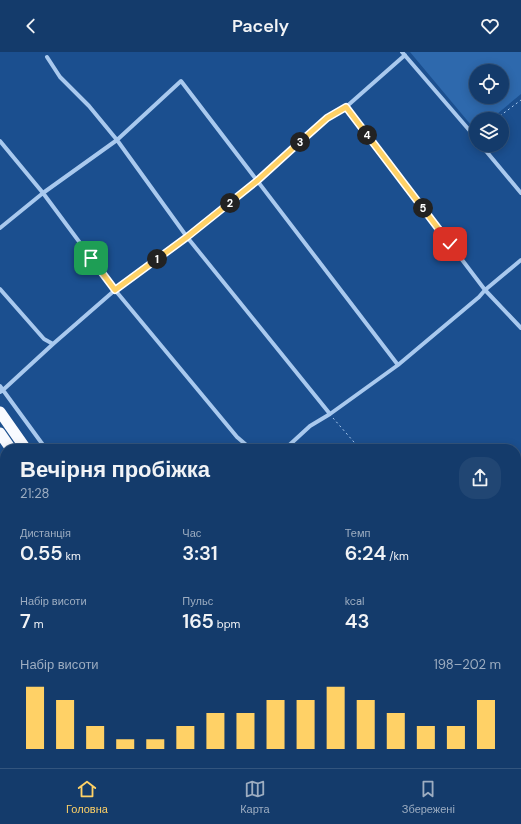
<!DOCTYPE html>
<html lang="uk">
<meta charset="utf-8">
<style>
:root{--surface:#143b6b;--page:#214673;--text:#f1f3f6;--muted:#9dadc1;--line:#33557e;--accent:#ffd166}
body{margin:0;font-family:"DM Sans",sans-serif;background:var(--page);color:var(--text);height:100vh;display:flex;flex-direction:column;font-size:15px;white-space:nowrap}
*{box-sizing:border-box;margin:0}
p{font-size:13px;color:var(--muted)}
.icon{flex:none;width:22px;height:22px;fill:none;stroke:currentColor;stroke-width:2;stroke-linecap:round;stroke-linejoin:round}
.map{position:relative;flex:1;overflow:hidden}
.details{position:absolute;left:0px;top:392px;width:521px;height:324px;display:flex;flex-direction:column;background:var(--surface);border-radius:16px 16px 0 0;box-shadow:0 2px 10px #0003,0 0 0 1px var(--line)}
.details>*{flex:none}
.buttons{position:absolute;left:469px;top:12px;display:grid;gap:8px}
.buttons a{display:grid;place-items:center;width:40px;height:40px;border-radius:50%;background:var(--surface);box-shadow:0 2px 10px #0003,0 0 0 1px var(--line);font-size:20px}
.pin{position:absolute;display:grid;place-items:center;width:34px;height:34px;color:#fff;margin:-17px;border-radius:8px;box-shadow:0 2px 6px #0006}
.km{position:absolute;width:20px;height:20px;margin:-10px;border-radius:50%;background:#222;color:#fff;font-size:11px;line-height:20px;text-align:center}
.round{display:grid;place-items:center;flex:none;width:42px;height:42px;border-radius:16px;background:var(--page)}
.headline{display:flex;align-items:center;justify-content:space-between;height:68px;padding:0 20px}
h1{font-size:22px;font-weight:600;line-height:30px}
.metrics{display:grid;grid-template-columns:repeat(3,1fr);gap:6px;height:68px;padding:4px 20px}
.metrics div{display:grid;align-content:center}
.metrics b{font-size:20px;font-weight:600}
.metrics small{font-size:11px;font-weight:400}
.metrics p{font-size:11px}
.chart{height:112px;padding:8px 20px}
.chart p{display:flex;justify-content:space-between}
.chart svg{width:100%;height:72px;margin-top:4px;stroke:var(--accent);stroke-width:6}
header{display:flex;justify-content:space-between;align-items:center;height:52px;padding:0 20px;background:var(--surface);font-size:18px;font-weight:600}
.menu{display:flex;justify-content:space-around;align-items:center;height:56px;border-top:1px solid var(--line);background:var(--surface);font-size:11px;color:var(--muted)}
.menu a{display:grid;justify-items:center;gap:2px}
.menu .active{color:var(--accent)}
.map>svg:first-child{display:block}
</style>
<header><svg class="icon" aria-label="back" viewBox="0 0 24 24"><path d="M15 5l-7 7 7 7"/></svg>Pacely<svg class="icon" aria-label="heart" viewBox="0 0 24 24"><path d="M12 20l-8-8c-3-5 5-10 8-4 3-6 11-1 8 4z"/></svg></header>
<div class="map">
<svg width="521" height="716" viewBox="0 0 521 716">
<rect width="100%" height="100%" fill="#1b4f8f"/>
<!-- green -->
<path fill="#2e69ad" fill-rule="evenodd" d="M410,0H521V42L491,67H476V79ZM476,19H502V45H476Z"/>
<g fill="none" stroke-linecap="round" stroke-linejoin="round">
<!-- path -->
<path stroke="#a9c9ee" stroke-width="1" stroke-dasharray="2 3" stroke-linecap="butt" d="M496,67L521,48
M333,366L360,397
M516,603L519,608
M335,711L343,716
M470,711L474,716"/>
<!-- minor -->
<path stroke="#a9c9ee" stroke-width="4" d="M402,0L476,86
M47,5L60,25L89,54L117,88L187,185L330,362
M346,55L485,238L521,276
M0,89L43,141L115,238L237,385L251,397
M481,93L521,141
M0,176L43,141L117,88L181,29L398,313
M0,237L44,287L53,292L115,238L187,185L258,129L327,66L346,55L405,3
M0,334L46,397
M0,340L3,338L53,292
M285,397L310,374L330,362L398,313L479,245L485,238L521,208
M516,439L521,435
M0,487L5,491
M0,587L5,590
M0,694L5,696
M29,711L38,716
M199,711L204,716
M72,716V711"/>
<!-- trunk -->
<path stroke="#f8faff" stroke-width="11" d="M0,360L26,397
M0,381L11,397
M229,711L232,716
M244,711L247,716"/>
</g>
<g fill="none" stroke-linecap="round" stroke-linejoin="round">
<defs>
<path id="route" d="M91,206L115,238L187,185L258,128L291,98L327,66L346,55L450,192"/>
</defs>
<!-- route casing -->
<use href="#route" stroke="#fff" stroke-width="8"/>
<!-- route -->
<use href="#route" stroke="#ffd166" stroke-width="5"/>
</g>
</svg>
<div class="buttons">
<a><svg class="icon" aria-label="locate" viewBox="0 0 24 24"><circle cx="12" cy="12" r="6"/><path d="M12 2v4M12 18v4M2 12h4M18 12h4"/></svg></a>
<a><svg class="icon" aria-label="layers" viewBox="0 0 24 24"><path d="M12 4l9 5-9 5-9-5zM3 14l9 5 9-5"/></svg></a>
</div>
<div class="pin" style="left:91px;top:206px;background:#1e9e55"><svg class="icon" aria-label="arrive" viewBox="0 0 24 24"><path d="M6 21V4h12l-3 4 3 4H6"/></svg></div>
<div class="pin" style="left:450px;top:192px;background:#d93025"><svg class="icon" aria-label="check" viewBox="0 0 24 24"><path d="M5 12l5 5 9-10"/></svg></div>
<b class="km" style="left:157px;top:207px">1</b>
<b class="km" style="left:230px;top:151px">2</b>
<b class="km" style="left:300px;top:90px">3</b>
<b class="km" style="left:367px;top:83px">4</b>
<b class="km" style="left:423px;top:156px">5</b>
<section class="details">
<div class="headline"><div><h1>Вечірня пробіжка</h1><p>21:28</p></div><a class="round"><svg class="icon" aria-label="share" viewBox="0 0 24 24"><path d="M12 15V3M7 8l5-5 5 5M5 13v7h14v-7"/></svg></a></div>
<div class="metrics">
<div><p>Дистанція</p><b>0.55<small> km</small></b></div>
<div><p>Час</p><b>3:31</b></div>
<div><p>Темп</p><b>6:24<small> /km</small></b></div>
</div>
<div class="metrics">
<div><p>Набір висоти</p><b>7<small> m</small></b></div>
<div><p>Пульс</p><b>165<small> bpm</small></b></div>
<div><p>kcal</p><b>43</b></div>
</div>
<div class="chart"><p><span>Набір висоти</span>198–202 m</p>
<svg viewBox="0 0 160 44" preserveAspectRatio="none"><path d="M5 44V6M15 44V14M25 44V30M35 44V38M45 44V38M55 44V30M65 44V22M75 44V22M85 44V14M95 44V14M105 44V6M115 44V14M125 44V22M135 44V30M145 44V30M155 44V14"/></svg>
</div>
</section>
</div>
<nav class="menu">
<a class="active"><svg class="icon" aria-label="home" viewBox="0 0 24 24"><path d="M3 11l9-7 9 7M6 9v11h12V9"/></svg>Головна</a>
<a><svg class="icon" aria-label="map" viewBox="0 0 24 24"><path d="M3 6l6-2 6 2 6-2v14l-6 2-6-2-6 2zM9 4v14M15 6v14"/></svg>Карта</a>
<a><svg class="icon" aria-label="saved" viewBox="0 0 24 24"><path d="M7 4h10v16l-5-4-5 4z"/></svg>Збережені</a>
</nav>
